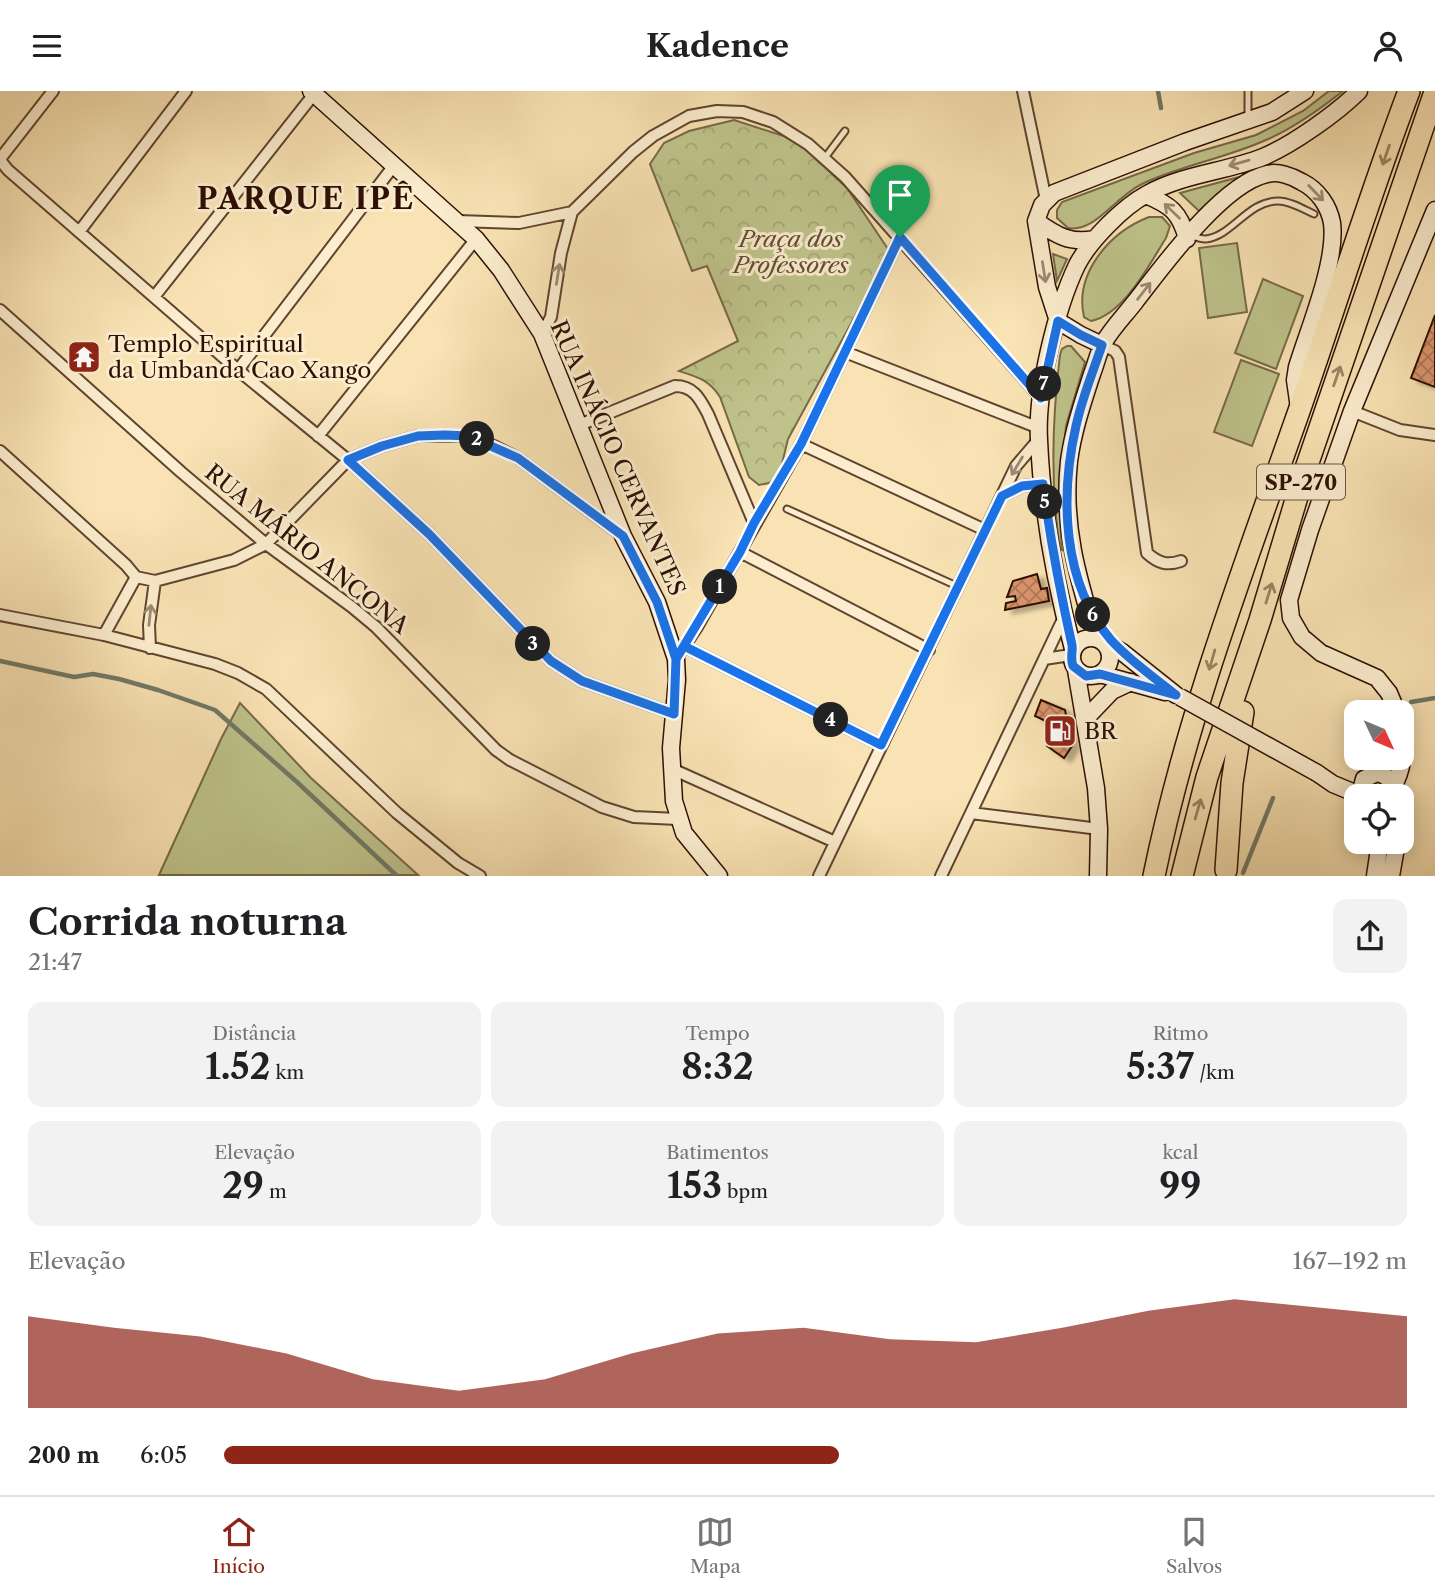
<!DOCTYPE html>
<html lang="pt">
<meta charset="utf-8">
<style>
:root{--surface:#fff;--page:#f2f2f2;--text:#202124;--muted:#757577;--line:#e0e0e0;--accent:#8f2418}
body{margin:0;font-family:"Libre Caslon Text",serif;background:var(--page);color:var(--text);height:100vh;display:flex;flex-direction:column;font-size:26px;white-space:nowrap}
*{box-sizing:border-box;margin:0}
p{font-size:23px;color:var(--muted)}
.icon{flex:none;width:38px;height:38px;fill:none;stroke:currentColor;stroke-width:2;stroke-linecap:round;stroke-linejoin:round}
.map{position:relative;height:785px;overflow:hidden}
.panel{display:flex;flex-direction:column;background:var(--surface);flex:1}
.panel>*{flex:none}
.needle{width:46px;rotate:134deg}
.controls{position:absolute;left:1344px;top:609px;display:grid;gap:14px}
.controls a{display:grid;place-items:center;width:70px;height:70px;border-radius:14px;background:var(--surface);box-shadow:0 4px 18px #0003;font-size:35px}
.pin{position:absolute;display:grid;place-items:center;width:60px;height:60px;color:#fff;margin:-72px -30px;border-radius:50% 50% 50% 0;rotate:-45deg;box-shadow:0 0 7px #0007}
.pin .icon{rotate:45deg}
.km{position:absolute;width:35px;height:35px;margin:-18px;border-radius:50%;background:#222;color:#fff;font-size:19px;line-height:35px;text-align:center}
.round{display:grid;place-items:center;flex:none;width:74px;height:74px;border-radius:14px;background:var(--page)}
.summary{display:flex;align-items:center;justify-content:space-between;height:119px;padding:0 28px}
h1{font-size:38px;font-weight:800;line-height:52px}
.figures{display:grid;grid-template-columns:repeat(3,1fr);gap:10px;height:119px;padding:7px 28px}
.figures div{display:grid;align-content:center;border-radius:14px;background:var(--page);text-align:center}
.figures b{font-size:35px;font-weight:800}
.figures small{font-size:19px;font-weight:400}
.figures p{font-size:19px}
.chart{height:196px;padding:14px 28px}
.chart p{display:flex;justify-content:space-between}
.chart svg{width:100%;height:126px;margin-top:7px;fill:var(--accent);opacity:.7}
ul{padding:0 28px;list-style:none;font-size:23px}
li{display:grid;grid-template-columns:112px 84px 1fr;align-items:center;height:52px}
li i{height:18px;border-radius:9px;background:var(--accent)}
header{display:flex;justify-content:space-between;align-items:center;height:91px;padding:0 28px;background:var(--surface);font-size:32px;font-weight:800}
.tabs{display:flex;justify-content:space-around;align-items:center;height:98px;border-top:2px solid var(--line);background:var(--surface);font-size:19px;color:var(--muted)}
.tabs a{display:grid;justify-items:center;gap:4px}
.tabs .on{color:var(--accent)}
.map>svg:first-child{display:block}
</style>
<header><svg class="icon" aria-label="menu" viewBox="0 0 24 24"><path d="M4 6h16M4 12h16M4 18h16"/></svg>Kadence<svg class="icon" aria-label="person" viewBox="0 0 24 24"><circle cx="12" cy="8" r="4"/><path d="M4 21q1-7 8-7t8 7"/></svg></header>
<div class="map">
<svg width="1435" height="785" viewBox="0 0 1435 785">
<defs>
<pattern id="park-crowns" width="20" height="18" patternUnits="userSpaceOnUse" patternTransform="scale(1.75)"><rect width="20" height="18" fill="#bfc38b"/><path d="M2 6a3 3 0 1 1 6 0M12 15a3 3 0 1 1 6 0" fill="none" stroke="#a4a676"/></pattern>
<pattern id="building-cross-hatch" width="8" height="8" patternUnits="userSpaceOnUse" patternTransform="scale(1.75)"><rect width="8" height="8" fill="#d9946d"/><path d="M0 0l8 8M0 8l8-8" fill="none" stroke="#b07757"/></pattern>
<filter id="shadow"><feDropShadow dx="7" dy="4" stdDeviation="2" flood-color="#0004"/></filter>
</defs>
<rect width="100%" height="100%" fill="#f9e3b4"/>
<filter id="stains"><feTurbulence type="fractalNoise" baseFrequency=".00286" numOctaves="4"/><feColorMatrix values="0 0 0 0 .2 0 0 0 0 .09 0 0 0 0 .02 0 0 0 .5 -.17"/></filter>
<radialGradient id="worn" r=".72"><stop offset=".6" stop-color="#630" stop-opacity="0"/><stop offset="1" stop-color="#630" stop-opacity=".3"/></radialGradient>
<!-- grass -->
<path fill="#bfc38b" stroke="#766947" stroke-width="2" d="M1329,0H1343C1319,19 1294,37 1266,49C1226,67 1183,74 1144,92C1116,104 1096,142 1068,137L1057,127V119L1062,111L1194,62L1256,44L1303,20Z
M1239,86L1199,120L1180,102Z
M1149,126H1162L1170,135L1166,147C1149,174 1124,223 1091,230L1084,226C1074,182 1110,141 1149,126Z
M1237,152L1247,221L1208,227L1199,157Z
M1053,163L1067,168L1057,190Z
M1263,188L1303,205L1276,278L1235,262Z
M1067,255H1071L1085,271L1066,335L1059,416L1062,459L1060,458C1050,393 1052,329 1060,264L1062,258Z
M1241,269L1279,283L1252,355L1214,341Z
M240,612L311,687L418,784H159L221,648Z"/>
<!-- park -->
<path fill="url(#park-crowns)" stroke="#766947" stroke-width="2" d="M734,29L796,49L847,97L890,161L788,348L779,385L769,392L759,394L749,386L720,306C709,289 698,286 679,280L738,250L707,175L692,180L650,73L664,52L689,40Z"/>
<g fill="none" stroke-linecap="round" stroke-linejoin="round">
<!-- stream -->
<path stroke="#717967" stroke-width="4.5" d="M1158,0L1161,17
M0,570L74,586L93,583L119,588L158,599L215,619L297,691L397,785
M1411,611L1435,607
M1243,782L1273,707"/>
</g>
<!-- building -->
<path fill="url(#building-cross-hatch)" stroke="#2d0f03" stroke-width="2" filter="url(#shadow)" d="M1435,224V296L1411,287Z
M1037,483L1041,498L1047,497L1049,510L1005,519L1006,512L1016,510L1015,505L1007,506L1013,490Z
M1041,609L1065,619L1072,655L1064,667L1047,655L1052,647L1050,632L1035,625Z"/>
<g fill="none" stroke-linecap="round" stroke-linejoin="round">
<defs>
<path id="service" d="M1248,26V0
M824,68L845,40
M1190,144C1195,146 1201,148 1206,148C1232,145 1248,110 1278,110C1290,110 1303,118 1314,123
M787,418L959,496"/>
<path id="minor" d="M1023,0L1046,109
M0,68L53,0
M0,69L8,79L238,279L348,369L429,443L551,570L582,590L674,623
M458,130L519,132L572,121L633,61L653,45L689,25L717,20L743,21L773,31L808,53L845,86L1041,307
M79,141L186,0
M154,206L314,3
M0,219L181,381L266,453L352,516L376,536L496,659L510,669L602,716L634,726L678,728
M542,243L551,226L561,162L572,121
M1102,254L1115,260L1119,266L1147,462C1158,472 1167,475 1181,470
M845,261L1039,337
M238,279L395,73
M1352,320L1400,339L1435,344
M577,335L675,295C694,295 700,308 708,323L754,432
M318,345L476,148
M801,353L985,439
M0,360L126,474L136,486
M1002,405L1022,395L1043,393
M740,461L929,559
M136,486L155,490L234,469L266,453L348,369L382,355L418,345H468L494,355L518,367L620,443
M0,524L104,544L215,573L238,582L266,598L397,722L458,772L480,785
M104,544L136,486
M684,555L881,654
M150,557L149,534L155,490
M676,568L697,536L801,353L900,146
M1044,568L1071,564
M672,678L835,751
M971,722L1099,738
M819,785L1016,375L1039,348
M941,785L1064,526"/>
<path id="secondary" d="M311,0L476,148L501,179L542,243L623,445L657,511L676,568L677,589L671,657L674,710L684,742L719,785
M1146,104C1170,114 1180,121 1187,148
M1036,130C1056,144 1070,153 1094,148
M1058,230L1047,196L1036,130L1042,114L1054,102L1185,51L1272,21L1305,0
M1058,230L1081,244L1102,254
M1072 566a19 19 0 1 1 38 0a19 19 0 1 1-38 0Z
M1096,547C1078,487 1062,435 1069,370C1073,340 1083,311 1092,283C1096,273 1098,262 1103,253C1111,238 1125,224 1135,211C1163,175 1222,93 1267,83C1278,80 1292,85 1302,91C1318,99 1329,115 1332,132C1337,171 1309,237 1297,276L1295,289L1299,317
M1103,550L1122,561L1176,604
M1073,558C1055,491 1042,418 1039,349C1036,300 1056,218 1077,174C1090,149 1123,116 1147,103C1183,83 1225,81 1263,66C1292,54 1337,22 1359,0
M1076,579L1096,697L1099,738L1098,785
M1100,583L1165,601
M1397,621L1389,602L1377,587L1321,562L1302,546L1291,527L1289,509L1310,439L1352,320L1435,119
M1089,624L1112,600L1131,591
M1317,682L1333,693L1362,705
M1393,696C1403,678 1405,659 1402,639
M1362,705L1361,699L1364,688L1377,682C1391,685 1392,693 1394,705
M1375,785L1378,765L1377,751
M1391,785L1397,751"/>
<path id="motorway" d="M1226,779L1232,692L1243,621
M1154,785C1187,624 1245,474 1299,320C1336,214 1369,105 1409,0
M1182,785L1207,686L1260,529L1302,389L1435,1"/>
</defs>
<!-- service casing -->
<use href="#service" stroke="#60442f" stroke-width="9"/>
<!-- minor casing -->
<use href="#minor" stroke="#60442f" stroke-width="14"/>
<!-- secondary casing -->
<use href="#secondary" stroke="#2d0f03" stroke-width="19"/>
<!-- motorway casing -->
<use href="#motorway" stroke="#2d0f03" stroke-width="24"/>
<!-- service -->
<use href="#service" stroke="#fbedce" stroke-width="5"/>
<!-- minor -->
<use href="#minor" stroke="#fbedce" stroke-width="10"/>
<!-- secondary -->
<use href="#secondary" stroke="#fbedce" stroke-width="16"/>
<!-- motorway -->
<use href="#motorway" stroke="#f9e3b4" stroke-width="21"/>
<defs>
<path id="secondary-bridge" d="M1180,606L1317,682"/>
</defs>
<!-- secondary-bridge casing -->
<use href="#secondary-bridge" stroke="#2d0f03" stroke-width="19" stroke-linecap="butt"/>
<!-- secondary-bridge -->
<use href="#secondary-bridge" stroke="#fbedce" stroke-width="16"/>
</g>
<!-- one-way arrows -->
<defs><path id="oneway-shaft" d="M-6 0H5M1.5-3L5.5 0L1.5 3" fill="none" stroke-width="1.6" stroke-linecap="round" stroke-linejoin="round" transform="scale(1.75)"/></defs>
<g stroke="#9d8464">
<use href="#oneway-shaft" transform="translate(1386 64) rotate(109)"/>
<use href="#oneway-shaft" transform="translate(1337 285) rotate(-71)"/>
<use href="#oneway-shaft" transform="translate(1269 502) rotate(-73)"/>
<use href="#oneway-shaft" transform="translate(1212 569) rotate(106)"/>
<use href="#oneway-shaft" transform="translate(1198 718) rotate(-74)"/>
</g>
<g stroke="#9e8973">
<use href="#oneway-shaft" transform="translate(1239 72) rotate(164)"/>
<use href="#oneway-shaft" transform="translate(1316 102) rotate(46)"/>
<use href="#oneway-shaft" transform="translate(1172 120) rotate(-136)"/>
<use href="#oneway-shaft" transform="translate(1044 181) rotate(81)"/>
<use href="#oneway-shaft" transform="translate(558 183) rotate(-81)"/>
<use href="#oneway-shaft" transform="translate(1144 200) rotate(-52)"/>
<use href="#oneway-shaft" transform="translate(1017 375) rotate(121)"/>
<use href="#oneway-shaft" transform="translate(150 524) rotate(-84)"/>
</g>
<g fill="none" stroke-linecap="round" stroke-linejoin="round">
<defs>
<path id="route" d="M900,146L801,353L754,432L740,461L676,568L657,511L623,445L518,367L468,345L445,344L418,345L382,355L348,369L429,443L551,570L582,590L674,623L676,568L684,555L881,654L1002,405L1022,395L1043,393C1050,447 1060,500 1072,554C1073,561 1070,567 1073,575L1086,585L1100,583L1176,604C1155,587 1130,570 1111,549C1062,492 1060,405 1076,335C1082,307 1093,281 1102,254L1081,244L1058,230L1041,307L900,146"/>
</defs>
<!-- route casing -->
<use href="#route" stroke="#fff" stroke-width="14"/>
<!-- route -->
<use href="#route" stroke="#1a73e8" stroke-width="9"/>
</g>
<!-- icons -->
<defs>
<symbol id="temple-square" viewBox="-11 -11 22 22"><rect x="-9" y="-9" width="18" height="18" rx="4" fill="#8f2418" stroke="#fbedce"/><path d="M0-6L5-2H3V0L6.5 2.5H4V6H1.5V3h-3V6H-4V2.5H-6.5L-3 0V-2H-5Z" fill="#fff"/></symbol>
<symbol id="fuel-square" viewBox="-11 -11 22 22"><rect x="-9" y="-9" width="18" height="18" rx="4" fill="#8f2418" stroke="#fbedce"/><path d="M-5.5-6h7V0h2V4h1.3V-2.5L3-4.5l.8-.8L6-3V5H2.5V1h-1V6h-7ZM-4.2-4.7v3.2H.2V-4.7Z" fill="#fff"/></symbol>
</defs>
<g fill-rule="evenodd">
<use href="#temple-square" x="65" y="247" width="38" height="38"/>
<use href="#fuel-square" x="1041" y="621" width="38" height="38"/>
</g>
<g text-anchor="middle" dominant-baseline="central" stroke-width="6" stroke-linejoin="round" paint-order="stroke">
<!-- shield labels -->
<rect fill="#fbedce" stroke="#6b5240" stroke-width="2" x="1257" y="373.5" width="88" height="35" rx="5"/>
<g font-size="21" font-weight="bold" fill="#2d0f03">
<text x="1301" y="391">SP-270</text>
</g>
<!-- park labels -->
<g font-size="23" font-style="italic" fill="#604e33" stroke="#fbedce">
<text x="791" y="148">Praça dos<tspan x="791" dy="26">Professores</tspan></text>
</g>
<!-- poi labels -->
<g font-size="23" fill="#2d0f03" stroke="#fbedce" text-anchor="start">
<text x="108" y="253">Templo Espiritual<tspan x="108" dy="26">da Umbanda Cao Xango</tspan></text>
<text x="1084" y="640">BR</text>
</g>
<!-- street labels -->
<g font-size="23" fill="#2d0f03" stroke="#fbedce">
<text transform="translate(618 367) rotate(66)">RUA INÁCIO CERVANTES</text>
<text transform="translate(307 458) rotate(39)">RUA MÁRIO ANCONA</text>
</g>
<!-- district labels -->
<g font-size="30" font-weight="bold" letter-spacing="2" fill="#2d0f03" stroke="#fbedce">
<text x="306" y="107">PARQUE IPÊ</text>
</g>
</g>
<rect width="100%" height="100%" filter="url(#stains)"/>
<rect width="100%" height="100%" fill="url(#worn)"/>
</svg>
<div class="controls">
<a><svg class="needle" viewBox="-14 -14 28 28"><path d="M0-13l5 13h-10z" fill="#e53935"/><path d="M0 13l5-13h-10z" fill="#757577"/></svg></a>
<a><svg class="icon" aria-label="locate" viewBox="0 0 24 24"><circle cx="12" cy="12" r="6"/><path d="M12 2v4M12 18v4M2 12h4M18 12h4"/></svg></a>
</div>
<div class="pin" style="left:900px;top:146px;background:#1e9e55"><svg class="icon" aria-label="arrive" viewBox="0 0 24 24"><path d="M6 21V4h12l-3 4 3 4H6"/></svg></div>
<b class="km" style="left:720px;top:496px">1</b>
<b class="km" style="left:477px;top:348px">2</b>
<b class="km" style="left:533px;top:553px">3</b>
<b class="km" style="left:831px;top:629px">4</b>
<b class="km" style="left:1045px;top:411px">5</b>
<b class="km" style="left:1093px;top:524px">6</b>
<b class="km" style="left:1044px;top:293px">7</b>
</div>
<section class="panel">
<div class="summary"><div><h1>Corrida noturna</h1><p>21:47</p></div><a class="round"><svg class="icon" aria-label="share" viewBox="0 0 24 24"><path d="M12 15V3M7 8l5-5 5 5M5 13v7h14v-7"/></svg></a></div>
<div class="figures">
<div><p>Distância</p><b>1.52<small> km</small></b></div>
<div><p>Tempo</p><b>8:32</b></div>
<div><p>Ritmo</p><b>5:37<small> /km</small></b></div>
</div>
<div class="figures">
<div><p>Elevação</p><b>29<small> m</small></b></div>
<div><p>Batimentos</p><b>153<small> bpm</small></b></div>
<div><p>kcal</p><b>99</b></div>
</div>
<div class="chart"><p><span>Elevação</span>167–192 m</p>
<svg viewBox="0 0 160 44" preserveAspectRatio="none"><path d="M0 44V12L10 16L20 19L30 25L40 34L50 38L60 34L70 25L80 18L90 16L100 20L110 21L120 16L130 10L140 6L150 9L160 12V44z"/></svg>
</div>
<ul>
<li><b>200 m</b>6:05<i style="width:52%"></i></li>
</ul>
</section>
<nav class="tabs">
<a class="on"><svg class="icon" aria-label="home" viewBox="0 0 24 24"><path d="M3 11l9-7 9 7M6 9v11h12V9"/></svg>Início</a>
<a><svg class="icon" aria-label="map" viewBox="0 0 24 24"><path d="M3 6l6-2 6 2 6-2v14l-6 2-6-2-6 2zM9 4v14M15 6v14"/></svg>Mapa</a>
<a><svg class="icon" aria-label="saved" viewBox="0 0 24 24"><path d="M7 4h10v16l-5-4-5 4z"/></svg>Salvos</a>
</nav>
